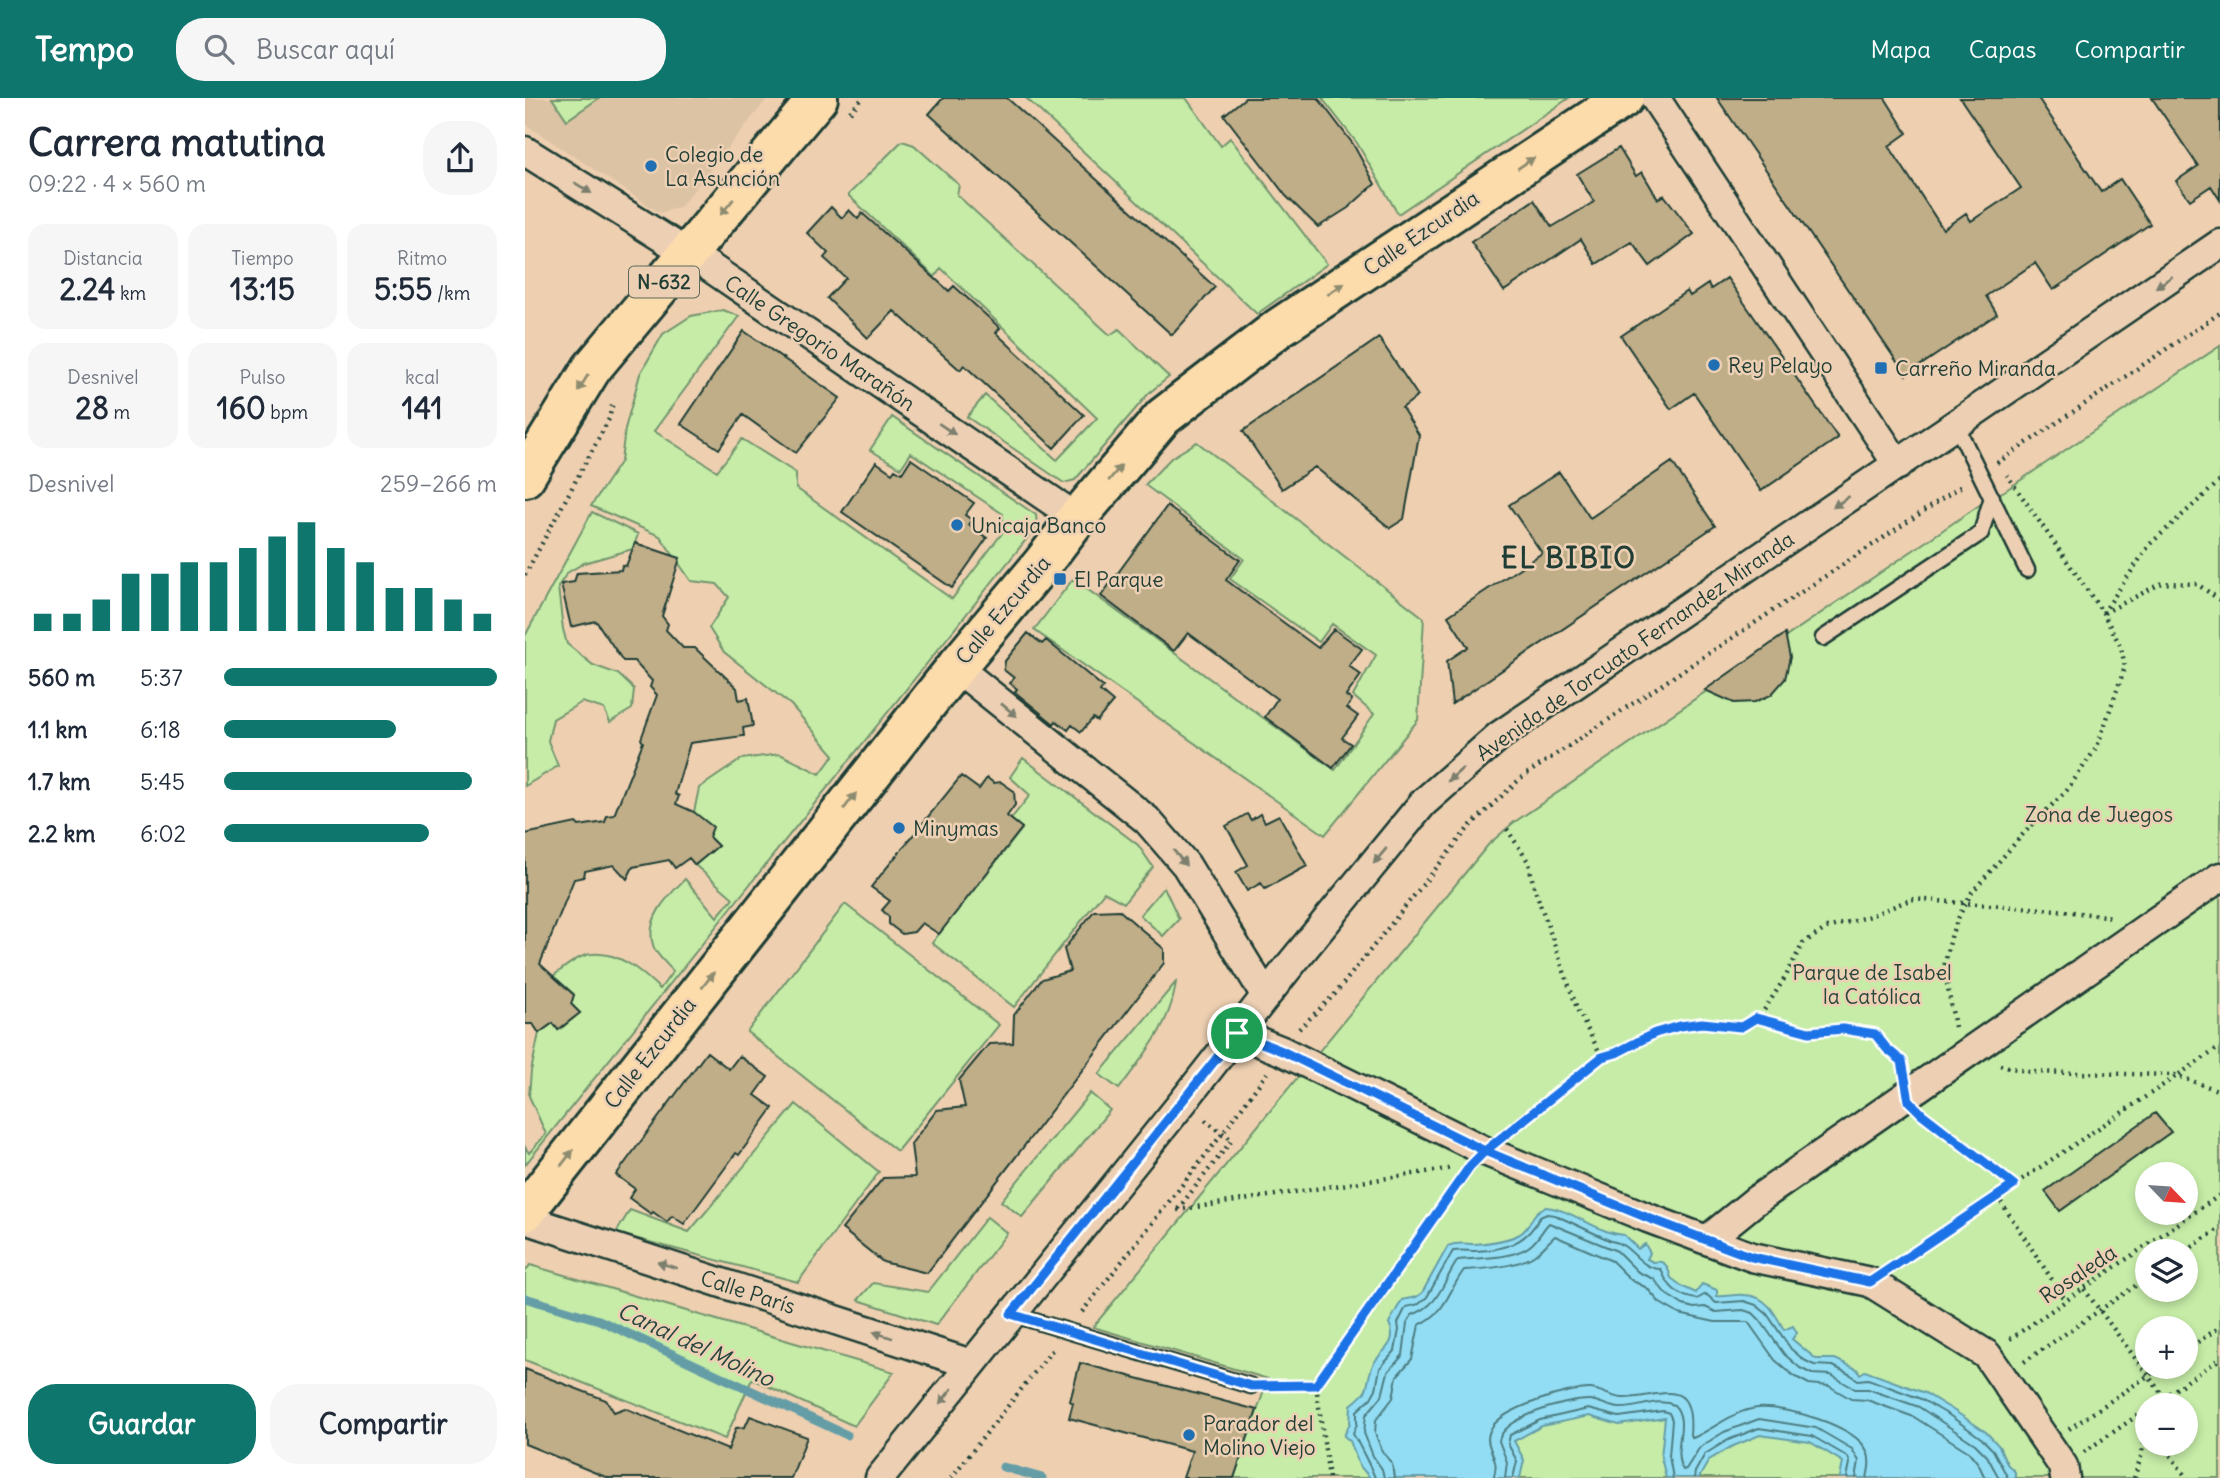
<!DOCTYPE html>
<html lang="es">
<meta charset="utf-8">
<style>
:root{--surface:#fff;--page:#f6f6f7;--text:#1f2937;--muted:#747a83;--accent:#0f766e}
body{margin:0;font-family:Delius,sans-serif;background:var(--page);color:var(--text);height:100vh;display:flex;flex-direction:column;font-size:26px;white-space:nowrap}
*{box-sizing:border-box;margin:0}
p{font-size:23px;color:var(--muted)}
.icon{flex:none;width:38px;height:38px;fill:none;stroke:currentColor;stroke-width:2;stroke-linecap:round;stroke-linejoin:round}
.map{position:relative;flex:1;overflow:hidden}
.sheet{display:flex;flex-direction:column;background:var(--surface);width:525px}
.sheet>*{flex:none}
.needle{width:46px;rotate:115deg}
.tools{position:absolute;left:1610px;top:1064px;display:grid;gap:14px}
.tools a{display:grid;place-items:center;width:63px;height:63px;border-radius:50%;background:var(--surface);box-shadow:0 4px 10px #0003;font-size:35px}
.pin{position:absolute;display:grid;place-items:center;width:60px;height:60px;color:#fff;margin:-30px;border:4px solid #fff;border-radius:50%;box-shadow:0 2px 7px #0007}
.round{display:grid;place-items:center;flex:none;width:74px;height:74px;border-radius:28px;background:var(--page)}
.headline{display:flex;align-items:center;justify-content:space-between;height:119px;padding:0 28px}
h1{font-size:38px;font-weight:800;line-height:52px}
.stats{display:grid;grid-template-columns:repeat(3,1fr);gap:10px;height:119px;padding:7px 28px}
.stats div{display:grid;align-content:center;border-radius:18px;background:var(--page);text-align:center}
.stats b{font-size:30px;font-weight:800}
.stats small{font-size:19px;font-weight:400}
.stats p{font-size:19px}
.chart{height:196px;padding:14px 28px}
.chart p{display:flex;justify-content:space-between}
.chart svg{width:100%;height:126px;margin-top:7px;stroke:var(--accent);stroke-width:6}
.cta{display:flex;gap:14px;margin-top:auto;padding:14px 28px}
.cta a{flex:1;height:80px;border-radius:28px;background:var(--accent);color:#fff;font-size:28px;font-weight:800;line-height:80px;text-align:center}
.cta a+a{background:var(--page);color:var(--text)}
ul{padding:0 28px;list-style:none;font-size:23px}
li{display:grid;grid-template-columns:112px 84px 1fr;align-items:center;height:52px}
li i{height:18px;border-radius:9px;background:var(--accent)}
header{display:flex;align-items:center;gap:42px;box-sizing:border-box;height:98px;padding:0 35px;background:var(--accent);color:#fff}
header strong{font-size:33px}
nav{display:flex;gap:38px;margin-inline-start:auto;font-size:24px}
.search{width:490px;height:63px;background:var(--page);display:flex;align-items:center;gap:18px;box-sizing:border-box;padding:0 24px;border-radius:28px;color:var(--muted);font-size:26px}
main{display:flex;flex:1;min-height:0}
.map>svg:first-child{display:block}
</style>
<header>
<strong>Tempo</strong>
<div class="search"><svg class="icon" aria-label="search" viewBox="0 0 24 24"><circle cx="10" cy="10" r="6"/><path d="M15 15l6 6"/></svg>Buscar aquí</div>
<nav><a>Mapa</a><a>Capas</a><a>Compartir</a></nav>
</header>
<main>
<section class="sheet">
<div class="headline"><div><h1>Carrera matutina</h1><p>09:22 · 4 × 560 m</p></div><a class="round"><svg class="icon" aria-label="share" viewBox="0 0 24 24"><path d="M12 15V3M7 8l5-5 5 5M5 13v7h14v-7"/></svg></a></div>
<div class="stats">
<div><p>Distancia</p><b>2.24<small> km</small></b></div>
<div><p>Tiempo</p><b>13:15</b></div>
<div><p>Ritmo</p><b>5:55<small> /km</small></b></div>
</div>
<div class="stats">
<div><p>Desnivel</p><b>28<small> m</small></b></div>
<div><p>Pulso</p><b>160<small> bpm</small></b></div>
<div><p>kcal</p><b>141</b></div>
</div>
<div class="chart"><p><span>Desnivel</span>259–266 m</p>
<svg viewBox="0 0 160 44" preserveAspectRatio="none"><path d="M5 44V38M15 44V38M25 44V33M35 44V24M45 44V24M55 44V20M65 44V20M75 44V15M85 44V11M95 44V6M105 44V15M115 44V20M125 44V29M135 44V29M145 44V33M155 44V38"/></svg>
</div>
<ul>
<li><b>560 m</b>5:37<i style="width:100%"></i></li>
<li><b>1.1 km</b>6:18<i style="width:63%"></i></li>
<li><b>1.7 km</b>5:45<i style="width:91%"></i></li>
<li><b>2.2 km</b>6:02<i style="width:75%"></i></li>
</ul>
<div class="cta"><a>Guardar</a><a>Compartir</a></div>
</section>
<div class="map">
<svg width="1695" height="1380" viewBox="0 0 1695 1380">
<rect width="100%" height="100%" fill="#eed0b1"/>
<filter id="ink" filterUnits="userSpaceOnUse"><feTurbulence type="fractalNoise" baseFrequency=".0143" numOctaves="2"/><feDisplacementMap in="SourceGraphic" scale="14" xChannelSelector="R" yChannelSelector="G"/><feConvolveMatrix kernelMatrix="1 2 1 2 8 2 1 2 1" color-interpolation-filters="sRGB"/></filter>
<g filter="url(#ink)">
<!-- built -->
<path fill="#dcc3a3" d="M0,0H243L155,109L135,115L0,26Z"/>
<!-- green -->
<path fill="#c6eca7" stroke="#72946e" stroke-width="2" fill-rule="evenodd" d="M27,0H74L42,22Z
M501,0H661L696,48L705,40L802,166L732,216Z
M797,0H1044L873,116L832,45Z
M377,43L389,47L434,87L432,97L585,237L594,231L644,279L624,295L550,382L539,385L442,319L460,297L532,362L572,320L416,170L410,179L323,97Z
M198,212L214,218L129,333L192,373L217,341L271,375V390L427,501L478,434V416L386,355L376,370L345,352L367,319L511,417L512,428L0,1067V1049L4,1055L21,1036L4,998L6,973L14,935L28,925L34,932L55,915L46,906L49,896L28,878C39,870 53,857 67,856C94,853 117,874 135,891L148,873C142,866 130,856 128,847C120,820 143,798 160,781L192,819L208,800L170,767L193,748L184,739L169,714L174,690L217,661L255,656L295,676L309,657L266,607L199,554L184,530L204,499L192,486L166,483L135,438L66,408L96,363L100,331L115,276L138,236L166,218Z
M1695,248V1380H709L743,1281L568,1229L963,747L988,725L1456,406L1481,392ZM1622,1076H1661V1115H1622ZM1622,1153H1661V1192H1622ZM1622,1230H1661V1269H1622ZM1622,1307H1661V1346H1622Z
M672,344L899,520L893,622L800,737L509,532L548,481L810,672L849,616L828,598L851,557L807,526L794,544L705,481L719,461L620,387L646,360Z
M67,414L113,436L108,451L59,465L42,475L33,489L38,531L42,546L68,567L93,576L109,591L107,611L85,624L79,611L57,604L28,621L23,643L33,668L0,688V538Z
M498,660L613,747L628,769L599,805L579,794L489,909L407,845L497,731L486,721L505,697L485,679Z
M639,789L654,821L638,838L615,817Z
M320,806L474,927L372,1053L222,934Z
M651,884C646,927 619,957 594,991L574,976Z
M565,995L585,1012L497,1119L476,1103Z
M271,1006L354,1074L273,1184L91,1135L105,1112L164,1134Z
M462,1119L482,1135L411,1227L333,1202L348,1185L403,1194Z
M5,1167L369,1274L329,1328L227,1281L200,1341L0,1262V1174Z"/>
<!-- water -->
<path fill="#93ddf4" stroke="#659da7" stroke-width="2" d="M1021,1109C1049,1112 1071,1135 1099,1137L1113,1151L1120,1146L1125,1155L1122,1161L1128,1164C1141,1161 1143,1170 1146,1180L1158,1189L1171,1195L1177,1186L1192,1192V1198C1201,1199 1210,1196 1219,1197C1241,1197 1250,1215 1259,1232L1268,1228L1272,1235L1267,1241L1291,1261H1310L1332,1271L1335,1276L1340,1273L1400,1295L1428,1312L1461,1334L1474,1348L1482,1366L1490,1374V1380H1315L1318,1364L1285,1344L1235,1337L1206,1349L1184,1362L1174,1380H1141L1136,1359L1140,1320L1094,1327L1064,1318L1017,1328L989,1343L999,1362L995,1380H845L834,1367L825,1343L819,1338L825,1325L826,1307C848,1289 839,1292 847,1269C853,1253 875,1248 864,1225L877,1202L891,1199L897,1195L923,1148C932,1144 940,1146 950,1146C962,1145 984,1142 995,1136C1008,1128 1004,1115 1021,1109Z"/>
<g fill="none" stroke-linecap="round" stroke-linejoin="round">
<!-- shore -->
<path stroke="#4d7d81" stroke-width="2" d="M850,1380C849,1376 832,1342 828,1336L832,1326V1313L846,1300L851,1291L855,1270L870,1253L874,1232L873,1225L881,1209L894,1206L902,1199L928,1153C936,1152 943,1153 950,1153C979,1152 1002,1145 1015,1119L1022,1116L1030,1117L1086,1143C1108,1146 1113,1171 1136,1171C1142,1188 1153,1199 1172,1201L1181,1196L1191,1205L1219,1203L1231,1207L1242,1216L1266,1251L1279,1262L1289,1267L1308,1268L1326,1277L1333,1282L1343,1281L1396,1301L1424,1317L1456,1340L1468,1352L1483,1380
M859,1380L857,1371L848,1358L839,1335L841,1317L857,1298L863,1274L878,1257L882,1225L887,1217C916,1206 916,1186 933,1162C953,1160 990,1161 1006,1147C1014,1140 1018,1131 1024,1125L1092,1153L1113,1174L1129,1181L1141,1196L1158,1207L1169,1210L1180,1209L1191,1214L1218,1212L1228,1215L1235,1222L1259,1256L1275,1270L1287,1276L1306,1277L1330,1291H1343L1394,1309L1450,1346L1462,1358L1474,1380
M869,1380L867,1366L857,1353L850,1335L851,1322L868,1300L872,1278L887,1261L894,1227C922,1214 922,1195 939,1172C959,1171 993,1169 1010,1157C1017,1152 1023,1144 1030,1138L1087,1163L1106,1182L1122,1190L1135,1205L1154,1216L1190,1224H1223L1250,1262L1269,1278L1284,1286L1304,1288L1326,1301L1342,1302L1389,1319L1444,1354L1453,1365L1460,1380
M969,1380C969,1375 972,1369 970,1364C967,1351 958,1343 967,1329C979,1310 1044,1290 1066,1291C1076,1292 1086,1299 1097,1300C1133,1301 1170,1274 1165,1337L1168,1340C1189,1331 1209,1312 1233,1310C1260,1308 1330,1327 1342,1353C1346,1362 1344,1371 1342,1380
M980,1380L982,1364L974,1343C978,1319 1041,1302 1064,1302C1074,1302 1084,1310 1095,1310C1113,1311 1132,1299 1149,1307C1166,1324 1145,1353 1158,1372L1161,1371L1175,1349L1199,1334L1234,1321L1291,1330L1327,1351L1334,1363L1331,1380
M988,1380L992,1363L983,1346L985,1337L1015,1322L1063,1311L1094,1319L1138,1313L1144,1315L1147,1322L1144,1358L1148,1380
M1169,1380L1170,1374L1180,1356L1203,1342L1234,1330L1287,1338L1323,1359L1325,1365L1322,1380"/>
<!-- stream -->
<path stroke="#659da7" stroke-width="9" d="M0,1200L74,1222L322,1337
M478,1369L517,1380"/>
</g>
<!-- building -->
<path fill="#c0ae89" stroke="#1f3d34" stroke-width="2" d="M418,0H482L690,189L647,237L404,16Z
M720,0H793L828,46L850,86L823,110L793,129L761,98L699,17Z
M1192,0H1360L1382,35L1364,48L1418,131L1441,115L1446,123L1496,90L1435,0H1513L1576,94L1595,81L1625,126L1528,192L1510,165L1461,198L1472,216L1381,277Z
M1627,0H1695V102L1686,88L1665,102L1651,83L1673,68Z
M1094,50L1111,78L1117,74L1133,101L1139,97L1169,136L1125,168L1107,144L1071,166L1056,141L979,193L946,144L1009,102L1027,129L1069,104L1052,76Z
M306,109L317,120L324,112L333,121L337,115L424,193L429,188L475,230L471,235L559,317L529,350L439,267L435,272L369,213L343,240L302,200L321,180L299,160L303,155L282,135Z
M1202,180L1313,340L1236,393L1169,295L1146,311L1096,238L1162,193L1165,198L1183,186L1186,191Z
M219,233L315,300L271,355L218,317L194,351L156,326Z
M854,240L893,298L877,310L894,337L879,421L865,430L790,369L757,391L718,333Z
M386,361L449,405L440,417L447,422L444,427L462,440L427,490L317,414L351,364L367,375L370,371L377,375Z
M1147,364L1190,428L927,606L922,563L943,549L923,518L1017,455L984,407L1034,374L1065,420Z
M642,408L715,462L701,482L793,550L809,531L837,551L824,568L836,577L821,598L827,602L822,610L833,618L817,640L826,646L808,670L740,619L752,601L663,535L649,553L576,498Z
M110,445L155,460L137,518L143,526L141,532L158,550H170L212,590L214,602L223,600L228,628L218,630L219,638L165,645L150,696L154,698L151,706L169,714L188,729L184,739L193,748L170,767L164,760L150,770L144,762L108,769L102,781L89,767L60,773L59,779L49,781L15,866L49,897L46,906L55,915L33,932L28,925L14,935L8,926H0V736L51,725L54,728L80,724L82,718L89,717L118,644L116,641L132,597L125,589L127,583L109,563H98L71,523L46,529L36,486L49,484L52,475L96,472L97,467L101,468Z
M503,535L517,546L521,542L578,589L575,593L588,604L572,623L568,620L556,634L547,627L543,632L531,623L529,626L490,594L492,591L485,585L489,580L479,572L480,563Z
M1260,536L1265,559L1260,581L1246,597L1230,604L1209,605L1180,592Z
M436,678L454,691L462,680L469,685L476,684L489,693L490,707L482,718L497,730L414,836L397,825L389,834L377,836L364,826V819L357,812L365,803L346,789Z
M722,716L726,722L735,716L740,724L754,717L782,768L740,791L736,785L722,793L711,774L723,767L701,728Z
M594,812L639,851V865L402,1175L358,1164L317,1131L358,1080L390,1079L386,1046L412,1012L440,1009L434,982L464,946L488,945L489,917L517,881L545,873L539,851L569,813Z
M182,954L204,971L214,958L243,979L230,997L248,1010L214,1057L211,1055L159,1126L147,1118L142,1124L128,1114L126,1116L104,1100L110,1091L91,1077Z
M1630,1015L1646,1034L1535,1113L1520,1093Z
M555,1265L732,1312L709,1380H658L667,1353L544,1320L548,1305L545,1303Z
M0,1271L81,1302L89,1314L100,1310L203,1352L211,1330L220,1329L225,1318L282,1339L266,1380H83L0,1346Z"/>
<g fill="none" stroke-linecap="round" stroke-linejoin="round">
<defs>
<path id="lane" d="M1431,327L1502,472
M1298,540L1456,435L1467,399
M486,1216L726,1288"/>
<path id="street" d="M1130,0L1373,367
M0,53L186,170L552,420
M431,569L622,722L661,767L741,898
M712,935L757,953L960,1053L1123,1120L1227,1159L1345,1184L1462,1257L1538,1368L1540,1380
M0,1121L446,1266
M1182,1142L1230,1103L1695,779
M355,1380L657,1005L762,871L898,705L974,638L1695,146"/>
<path id="primary" d="M0,379L67,270L293,0
M0,1114L431,569L517,466L552,420L638,319L755,229L1099,0"/>
</defs>
<!-- lane casing -->
<use href="#lane" stroke="#1f3d34" stroke-width="19"/>
<!-- street casing -->
<use href="#street" stroke="#1f3d34" stroke-width="33"/>
<!-- primary casing -->
<use href="#primary" stroke="#1f3d34" stroke-width="44"/>
<!-- path -->
<path stroke="#1f3d34" stroke-width="4.5" stroke-dasharray="2 5" stroke-linecap="butt" d="M325,14L338,0
M1472,365L1695,215
M0,477L84,321L88,304
M1578,515L1625,446L1695,383
M1579,515L1637,485L1672,486L1695,502
M982,731L1004,765L1008,786L1053,913L1077,959L984,1034
M1232,921L1284,934L1318,931L1350,936L1362,952L1381,964
M1430,929L1419,869L1427,835L1435,816L1447,794L1499,735L1542,692L1572,649L1600,569L1596,549L1578,515L1482,377
M774,931L810,896L945,728L997,679L1438,387
M1077,959L1091,955L1130,935L1155,928L1177,925L1216,929L1236,917L1261,878L1278,845L1302,830L1345,818L1387,801L1531,812L1588,819
M1475,967L1504,974L1650,977L1695,993
M1401,1019L1489,1087
M1472,1098L1541,1203
M653,1111L707,1042L680,1022
M652,1112L928,1070
M1661,1153L1695,1130
M1369,1167L1695,949
M1559,1191L1639,1299
M557,1214L698,1035L742,975
M1485,1241L1695,1097
M1661,1252L1695,1229
M1499,1264L1622,1180
M746,1287H791
M1627,1307L1695,1261
M1544,1331L1636,1269
M1637,1346L1662,1380
M1559,1354L1622,1311
M426,1380L528,1251
M804,1380L791,1287L939,1075
M1609,1380L1617,1356L1620,1322"/>
<!-- lane -->
<use href="#lane" stroke="#edd0b4" stroke-width="14"/>
<!-- street -->
<use href="#street" stroke="#edd0b4" stroke-width="28"/>
<!-- primary -->
<use href="#primary" stroke="#fddcac" stroke-width="38"/>
</g>
<!-- one-way arrows -->
<defs><path id="oneway-solid" d="M-6-.8H1V-3.2L6.5 0L1 3.2V.8H-6Z" transform="scale(1.75)"/></defs>
<g fill="#8e8c70">
<use href="#oneway-solid" transform="translate(1001 65) rotate(-34)"/>
<use href="#oneway-solid" transform="translate(202 109) rotate(130)"/>
<use href="#oneway-solid" transform="translate(811 191) rotate(-34)"/>
<use href="#oneway-solid" transform="translate(58 285) rotate(122)"/>
<use href="#oneway-solid" transform="translate(590 375) rotate(-50)"/>
<use href="#oneway-solid" transform="translate(325 703) rotate(-52)"/>
<use href="#oneway-solid" transform="translate(183 882) rotate(-52)"/>
<use href="#oneway-solid" transform="translate(42 1060) rotate(-52)"/>
</g>
<g fill="#7c7f6e">
<use href="#oneway-solid" transform="translate(58 90) rotate(32)"/>
<use href="#oneway-solid" transform="translate(1639 184) rotate(146)"/>
<use href="#oneway-solid" transform="translate(422 331) rotate(34)"/>
<use href="#oneway-solid" transform="translate(1316 404) rotate(146)"/>
<use href="#oneway-solid" transform="translate(484 612) rotate(39)"/>
<use href="#oneway-solid" transform="translate(930 677) rotate(139)"/>
<use href="#oneway-solid" transform="translate(855 758) rotate(130)"/>
<use href="#oneway-solid" transform="translate(655 760) rotate(51)"/>
<use href="#oneway-solid" transform="translate(142 1167) rotate(-162)"/>
<use href="#oneway-solid" transform="translate(358 1237) rotate(-162)"/>
<use href="#oneway-solid" transform="translate(421 1298) rotate(129)"/>
</g>
</g>
<g fill="none" stroke-linecap="round" stroke-linejoin="round" filter="url(#ink)">
<defs>
<path id="route" d="M712,935L486,1216L726,1288L791,1287L945,1068L960,1053L1123,1120L1227,1159L1345,1184L1489,1087L1397,1016L1384,1003L1377,963L1362,951L1350,936L1318,931L1284,934L1231,920L1216,929L1177,925L1155,928L1130,935L1091,955L1077,959L960,1053L757,953L712,935"/>
</defs>
<!-- route casing -->
<use href="#route" stroke="#fff" stroke-width="14"/>
<!-- route -->
<use href="#route" stroke="#1a73e8" stroke-width="9"/>
</g>
<!-- markers -->
<g fill="#1f6fb2" stroke="#edd0b4" stroke-width="2.5">
<circle cx="126" cy="68" r="7"/>
<circle cx="1189" cy="267" r="7"/>
<rect x="1349" y="263" width="14" height="14" rx="3.5"/>
<circle cx="432" cy="427" r="7"/>
<rect x="528" y="474" width="14" height="14" rx="3.5"/>
<circle cx="374" cy="730" r="7"/>
<circle cx="664" cy="1337" r="7"/>
</g>
<g text-anchor="middle" dominant-baseline="central" stroke-width="5" stroke-linejoin="round" paint-order="stroke">
<!-- shield labels -->
<rect fill="#edd0b4" stroke="#5d695a" stroke-width="2" x="104" y="168.5" width="70" height="31" rx="5"/>
<g font-size="19" font-weight="bold" fill="#1f3d34">
<text x="139" y="184">N-632</text>
</g>
<!-- poi labels -->
<g font-size="21" fill="#1f3d34" stroke="#edd0b4" text-anchor="start">
<text x="140" y="56">Colegio de<tspan x="140" dy="24">La Asunción</tspan></text>
<text x="1203" y="267">Rey Pelayo</text>
<text x="1370" y="270">Carreño Miranda</text>
<text x="446" y="427">Unicaja Banco</text>
<text x="549" y="481">El Parque</text>
<text x="388" y="730">Minymas</text>
<text x="678" y="1325">Parador del<tspan x="678" dy="24">Molino Viejo</tspan></text>
</g>
<!-- street labels -->
<g font-size="21" fill="#1f3d34" stroke="#edd0b4">
<text transform="translate(896 135) rotate(-34)">Calle Ezcurdia</text>
<text transform="translate(295 245) rotate(34)">Calle Gregorio Marañón</text>
<text transform="translate(478 512) rotate(-50)">Calle Ezcurdia</text>
<text transform="translate(1110 548) rotate(-35)">Avenida de Torcuato Fernandez Miranda</text>
<text transform="translate(125 955) rotate(-52)">Calle Ezcurdia</text>
<text transform="translate(1553 1176) rotate(-34)">Rosaleda</text>
<text transform="translate(223 1194) rotate(18)">Calle París</text>
</g>
<!-- park labels -->
<g font-size="21" fill="#27463a" stroke="#edd0b4">
<text x="1574" y="716">Zona de Juegos</text>
<text x="1347" y="874">Parque de Isabel<tspan x="1347" dy="24">la Católica</tspan></text>
</g>
<!-- water labels -->
<g font-size="23" font-style="italic" fill="#25453e" stroke="#edd0b4">
<text transform="translate(171 1246) rotate(25)">Canal del Molino</text>
</g>
<!-- district labels -->
<g font-size="28" font-weight="bold" letter-spacing="2" fill="#1f3d34" stroke="#edd0b4">
<text x="1044" y="460">EL BIBIO</text>
</g>
</g>
</svg>
<div class="tools">
<a><svg class="needle" viewBox="-14 -14 28 28"><path d="M0-13l5 13h-10z" fill="#e53935"/><path d="M0 13l5-13h-10z" fill="#747a83"/></svg></a>
<a><svg class="icon" aria-label="layers" viewBox="0 0 24 24"><path d="M12 4l9 5-9 5-9-5zM3 14l9 5 9-5"/></svg></a>
<a>+</a>
<a>−</a>
</div>
<div class="pin" style="left:712px;top:935px;background:#1e9e55"><svg class="icon" aria-label="arrive" viewBox="0 0 24 24"><path d="M6 21V4h12l-3 4 3 4H6"/></svg></div>
</div>
</main>
